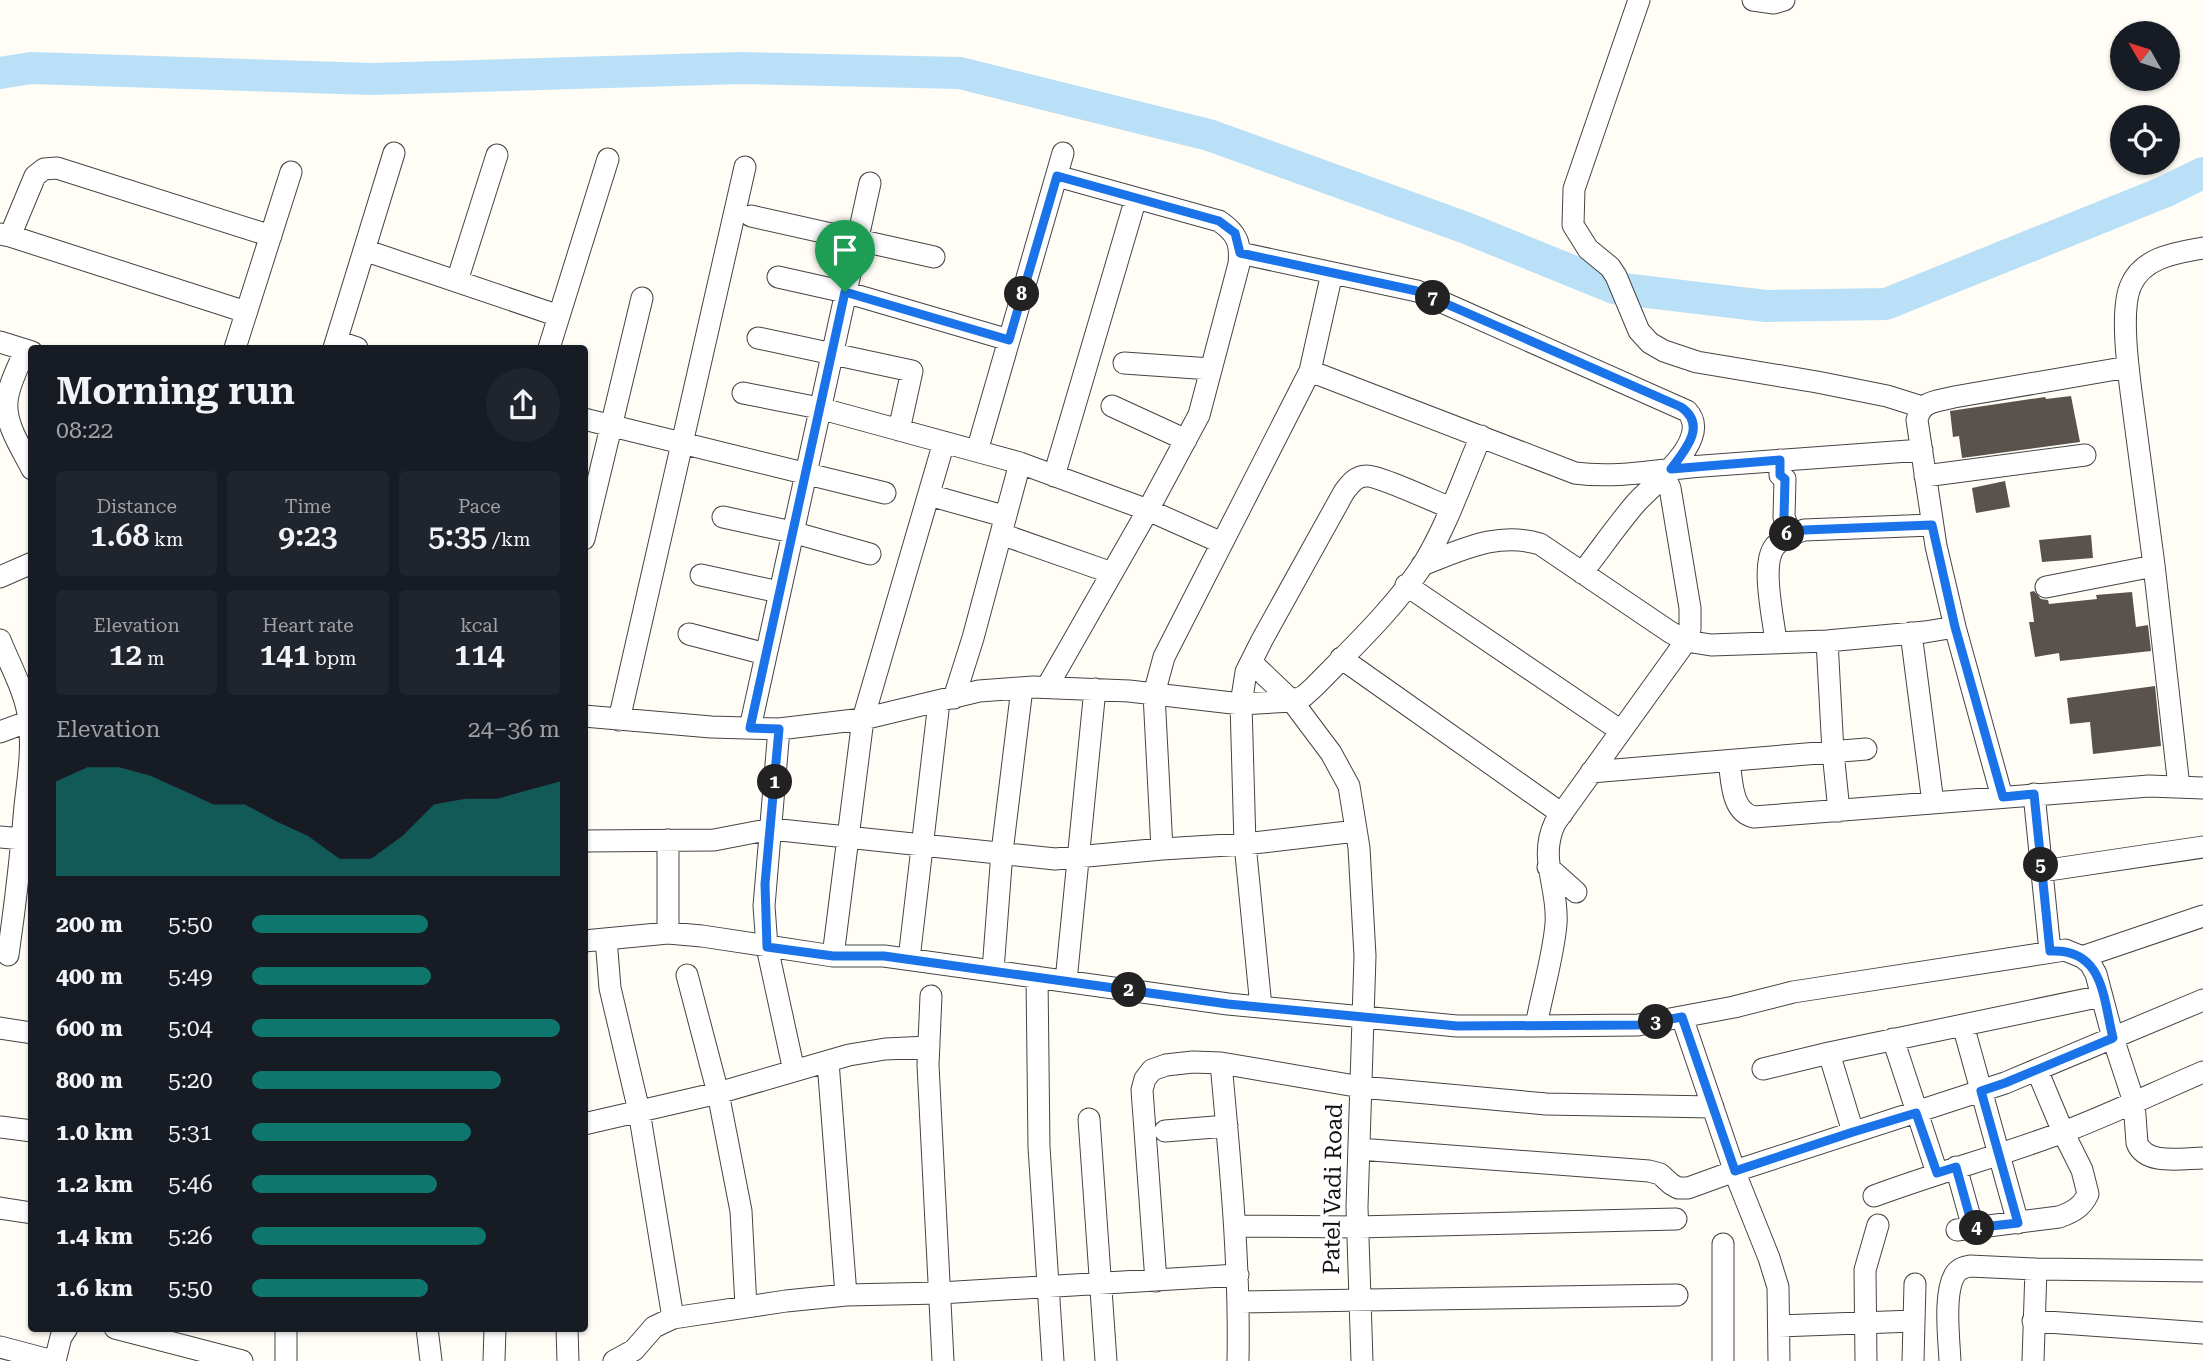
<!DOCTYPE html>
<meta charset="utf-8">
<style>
:root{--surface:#171b24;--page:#20242c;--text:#f1f3f6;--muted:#9ea1a6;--accent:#0f766e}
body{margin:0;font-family:"Roboto Serif",serif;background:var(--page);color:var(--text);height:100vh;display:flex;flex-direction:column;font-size:26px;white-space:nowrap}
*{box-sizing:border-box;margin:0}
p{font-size:23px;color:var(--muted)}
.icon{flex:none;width:38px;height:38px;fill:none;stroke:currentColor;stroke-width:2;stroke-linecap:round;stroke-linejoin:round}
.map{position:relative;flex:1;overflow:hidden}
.sheet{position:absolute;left:28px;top:345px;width:560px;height:987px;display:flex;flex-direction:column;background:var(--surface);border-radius:7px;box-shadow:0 2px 5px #0004}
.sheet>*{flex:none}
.needle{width:46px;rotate:309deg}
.tools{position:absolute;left:2110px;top:21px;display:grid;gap:14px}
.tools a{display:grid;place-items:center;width:70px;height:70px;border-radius:50%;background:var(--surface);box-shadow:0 2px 5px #0004;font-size:35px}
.pin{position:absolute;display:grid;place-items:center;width:60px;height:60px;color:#fff;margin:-72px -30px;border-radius:50% 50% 50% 0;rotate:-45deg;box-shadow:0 0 7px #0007}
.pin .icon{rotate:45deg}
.km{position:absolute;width:35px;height:35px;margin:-18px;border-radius:50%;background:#222;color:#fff;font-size:19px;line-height:35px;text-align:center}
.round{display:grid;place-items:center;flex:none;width:74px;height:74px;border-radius:37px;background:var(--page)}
.head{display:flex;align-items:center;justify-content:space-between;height:119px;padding:0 28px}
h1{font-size:38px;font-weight:600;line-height:52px}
.figures{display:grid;grid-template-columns:repeat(3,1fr);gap:10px;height:119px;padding:7px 28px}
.figures div{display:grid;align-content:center;border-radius:7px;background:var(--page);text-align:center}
.figures b{font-size:30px;font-weight:600}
.figures small{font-size:19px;font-weight:400}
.figures p{font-size:19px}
.chart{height:196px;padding:14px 28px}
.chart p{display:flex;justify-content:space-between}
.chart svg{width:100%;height:126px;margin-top:7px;fill:var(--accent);opacity:.7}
ul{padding:0 28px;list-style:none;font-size:23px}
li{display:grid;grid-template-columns:112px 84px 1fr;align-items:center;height:52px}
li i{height:18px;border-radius:9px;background:var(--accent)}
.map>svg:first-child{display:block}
</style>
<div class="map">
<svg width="2203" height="1361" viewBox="0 0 2203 1361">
<rect width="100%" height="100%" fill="#fffdf5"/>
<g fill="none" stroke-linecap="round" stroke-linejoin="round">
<!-- river -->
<path stroke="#b9e0f7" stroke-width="32" d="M0,73L31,68L372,79L741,68L960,73L1209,135L1466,228L1614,288L1766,306L1886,304L2164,192L2203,173"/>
</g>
<!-- building -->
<path fill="#5a524d" d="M2071,396L2080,442L1962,458L1959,436L1953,437L1950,411L2045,397L2046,399Z
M2005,481L2010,507L1976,513L1972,488Z
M2091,535L2093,558L2042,562L2039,540Z
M2034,591L2041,599L2048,600L2049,604L2097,599L2096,595L2132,592L2136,627L2148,625L2151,651L2060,661L2059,653L2035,657L2029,622H2034L2030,592Z
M2155,686L2161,746L2093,754L2090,722L2070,724L2067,698Z"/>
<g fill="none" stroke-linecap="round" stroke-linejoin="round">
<defs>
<path id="street" d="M1639,0L1574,189L1573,225L1588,249L1610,267L1616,276L1639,331L1650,343L1664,351L1697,362L1817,382L1887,396L1922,407
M1753,0L1774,3L1784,0
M751,216L934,257
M0,234L10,236L246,312
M10,236L35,176L44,169L57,168L271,236
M364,250L559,316
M1240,253L1417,291L1687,411C1713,439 1653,484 1636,503C1617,525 1600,550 1582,573
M778,277L845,292L1009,340
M457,281L497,155
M758,338L912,371L899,430
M336,341L357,348
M0,342L32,352
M235,348L291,172
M334,348L394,153
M549,348L608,159
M25,350C19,366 8,385 7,402C5,425 22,449 32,469
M1124,363L1211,369
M1310,371L1575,473C1618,479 1660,469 1703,466C1776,460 1849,455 1922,450
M743,393L819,408L1020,463L1148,510L1222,543
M1112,406L1186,440
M584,419L885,493
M977,451L1063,153
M1780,460V475L1785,479L1784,517L1788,527L1787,536
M1054,476L1136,198
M1925,476L2085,455
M929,495L1000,515L1005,519
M723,517L792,532L870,554
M1001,534L1112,573
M584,539L642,298
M1422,565C1462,550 1497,531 1540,544L1670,632L1686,641L1711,645L1827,641L1925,632L1955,627
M701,575L779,592
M0,577L32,563
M1406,585L1621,731
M2046,587L2154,566
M1911,633L1933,803
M689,634L766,654
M0,640C10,665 26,693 29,720C33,748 28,779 25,806C21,856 15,906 8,955
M1827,641L1833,752L1839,811
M1776,643C1774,620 1760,564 1775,546C1783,537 1793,534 1804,530L1932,525
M1341,658L1562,814
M1251,662L1292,701L1331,753L1349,786L1359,848L1365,956L1357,1207L1362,1361
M1047,687L1148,510L1199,415L1239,264C1241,243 1237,233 1219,221L1057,176
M954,698L973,638L1020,463
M584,716L711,727L779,729L863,719L979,691L1033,687L1129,691L1241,704L1292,701L1304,696L1314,687C1352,648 1394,609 1424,563C1448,523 1463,478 1481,436
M619,720L745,167
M750,728L870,183
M779,729L764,906L767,947L794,1071
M0,732L32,720
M1729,761C1732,780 1731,812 1754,817L2149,786L2203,788
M1591,772L1866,749
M2179,787C2171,713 2163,639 2154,565C2148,517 2141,470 2135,422C2131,389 2118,313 2131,285C2143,257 2176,253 2203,248
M2034,794L2050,951
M2002,797L1955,627L1936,546L1917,420C1921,400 1937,402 1954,397L2128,367
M0,837L32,840
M668,840V933
M584,841L714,840L771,829L1055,859L1162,849L1245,844L1356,831
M1162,849L1154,694L1164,657L1310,371L1332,273
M1548,867L1576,892
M2042,871L2203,847
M606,939L610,988L639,1111L673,1318
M584,941L668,933L702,936L833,956H884L1228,1004L1457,1026H1536L1638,1025L1734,1007L1793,992L2065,950L2082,957L2090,963L2096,974L2113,1038L2134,1102L2137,1143C2146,1166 2183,1158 2203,1158
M833,956L863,719L944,442
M2082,957L2203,916
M909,959L939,702
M993,970L1002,852L1022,688
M687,975L718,1093L741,1211L746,1307
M1037,977L1039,1147L1053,1361
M1066,981L1095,689
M931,996L928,1065L943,1361
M1261,1007L1245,844L1241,704L1246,672L1262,640L1344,492C1350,484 1356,476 1366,476C1378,475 1435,502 1451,508
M1682,1017L1737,1178L1769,1258L1778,1287L1779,1361
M1963,1025L2018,1223
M1536,1026C1542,993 1553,958 1556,924C1559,887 1538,859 1555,823L1686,641L1690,629V608L1670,488L1665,477
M0,1028L32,1033
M1893,1039L1937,1173
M1829,1053L1853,1132
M828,1062L846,1295
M1221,1063C1230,1163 1240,1261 1238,1361
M1763,1069L1829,1053L2102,996
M1089,1119L1106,1361
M584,1124L718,1093L849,1055L885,1049L929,1047
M0,1127L32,1131
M1165,1131L1227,1126
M1359,1149L1649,1171L1660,1174L1671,1184L1678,1188H1688L1735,1171L2005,1083L2203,1000
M1956,1167L1973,1228
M1874,1196C1936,1173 1999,1156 2061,1133C2109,1115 2156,1092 2203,1072
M0,1208L32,1213
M1236,1226L1358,1227L1676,1219
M1957,1230L2059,1217C2073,1212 2082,1207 2088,1194L2082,1170L2063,1132L2037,1070
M1723,1244V1361
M1156,1281L1142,1090L1145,1079L1152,1070L1166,1065L1193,1062L1221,1063L1361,1087L1546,1104L1713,1107
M1239,1302L1677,1295
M2033,1321L2203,1333
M1779,1326L1914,1321
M115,1328L242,1361
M286,1328V1361
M427,1328L431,1361
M567,1328L568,1361
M0,1347L53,1361
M55,1361L61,1337L67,1328
M494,1361L495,1328
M614,1361L634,1350L654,1327L673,1318L786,1301L846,1295L940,1293L1238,1275
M1866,1361L1865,1270L1878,1225
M1913,1361L1915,1284
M1950,1361C1949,1339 1943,1290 1956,1273C1960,1268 1965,1267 1970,1266L2036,1269L2203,1271
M2033,1361L2036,1269"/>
</defs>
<!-- street casing -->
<use href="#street" stroke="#444" stroke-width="23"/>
<!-- street -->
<use href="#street" stroke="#fff" stroke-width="21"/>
</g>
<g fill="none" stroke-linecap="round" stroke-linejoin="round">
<defs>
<path id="route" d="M1057,176L1219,221L1235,233L1240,253L1417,291L1681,407C1707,425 1686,449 1671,469L1780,460V475L1785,479L1784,517L1787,536L1804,530L1932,525L1955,627L2003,797L2034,794L2050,951C2104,948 2103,998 2113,1038L2005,1083L1981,1091L2018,1223L1973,1228L1956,1167L1937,1173L1916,1113L1853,1132L1735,1171L1682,1017L1638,1025L1457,1026L1228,1004L884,956H833L767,947L765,884L779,729L750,728L845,292L1009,340Z"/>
</defs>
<!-- route casing -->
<use href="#route" stroke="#fff" stroke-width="14"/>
<!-- route -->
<use href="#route" stroke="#1a73e8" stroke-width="9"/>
</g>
<g text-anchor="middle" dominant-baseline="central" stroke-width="7" stroke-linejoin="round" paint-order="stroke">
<!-- street labels -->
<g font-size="23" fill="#111" stroke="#fff">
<text transform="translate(1333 1189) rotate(-89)">Patel Vadi Road</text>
</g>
</g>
</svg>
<div class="tools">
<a><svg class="needle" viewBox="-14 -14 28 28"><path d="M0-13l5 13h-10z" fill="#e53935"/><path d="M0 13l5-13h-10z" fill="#9ea1a6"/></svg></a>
<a><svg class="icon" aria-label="locate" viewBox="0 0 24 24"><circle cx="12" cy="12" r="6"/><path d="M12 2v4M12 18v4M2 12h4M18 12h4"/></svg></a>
</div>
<div class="pin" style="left:845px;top:292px;background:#1e9e55"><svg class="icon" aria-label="arrive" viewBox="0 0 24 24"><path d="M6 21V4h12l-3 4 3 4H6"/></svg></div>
<b class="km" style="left:775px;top:782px">1</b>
<b class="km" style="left:1129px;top:990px">2</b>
<b class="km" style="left:1656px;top:1022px">3</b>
<b class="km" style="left:1977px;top:1228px">4</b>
<b class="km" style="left:2041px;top:865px">5</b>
<b class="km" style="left:1787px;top:534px">6</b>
<b class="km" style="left:1433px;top:298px">7</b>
<b class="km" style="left:1022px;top:294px">8</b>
<section class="sheet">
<div class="head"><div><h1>Morning run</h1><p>08:22</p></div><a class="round"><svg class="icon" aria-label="share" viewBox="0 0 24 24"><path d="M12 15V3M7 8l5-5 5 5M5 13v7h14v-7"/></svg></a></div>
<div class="figures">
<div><p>Distance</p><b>1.68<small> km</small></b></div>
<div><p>Time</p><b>9:23</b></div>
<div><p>Pace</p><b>5:35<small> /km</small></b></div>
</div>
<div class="figures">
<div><p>Elevation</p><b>12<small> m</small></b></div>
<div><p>Heart rate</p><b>141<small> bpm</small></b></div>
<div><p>kcal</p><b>114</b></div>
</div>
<div class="chart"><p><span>Elevation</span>24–36 m</p>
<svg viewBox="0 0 160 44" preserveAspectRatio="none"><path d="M0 44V11L10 6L20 6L30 9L40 14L50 19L60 19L70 25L80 30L90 38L100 38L110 30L120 19L130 17L140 17L150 14L160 11V44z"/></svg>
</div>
<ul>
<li><b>200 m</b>5:50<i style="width:57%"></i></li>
<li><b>400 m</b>5:49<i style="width:58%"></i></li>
<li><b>600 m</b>5:04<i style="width:100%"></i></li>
<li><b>800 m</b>5:20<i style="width:81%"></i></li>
<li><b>1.0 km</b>5:31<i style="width:71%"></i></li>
<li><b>1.2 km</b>5:46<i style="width:60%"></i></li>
<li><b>1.4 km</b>5:26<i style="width:76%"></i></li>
<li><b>1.6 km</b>5:50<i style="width:57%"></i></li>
</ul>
</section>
</div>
